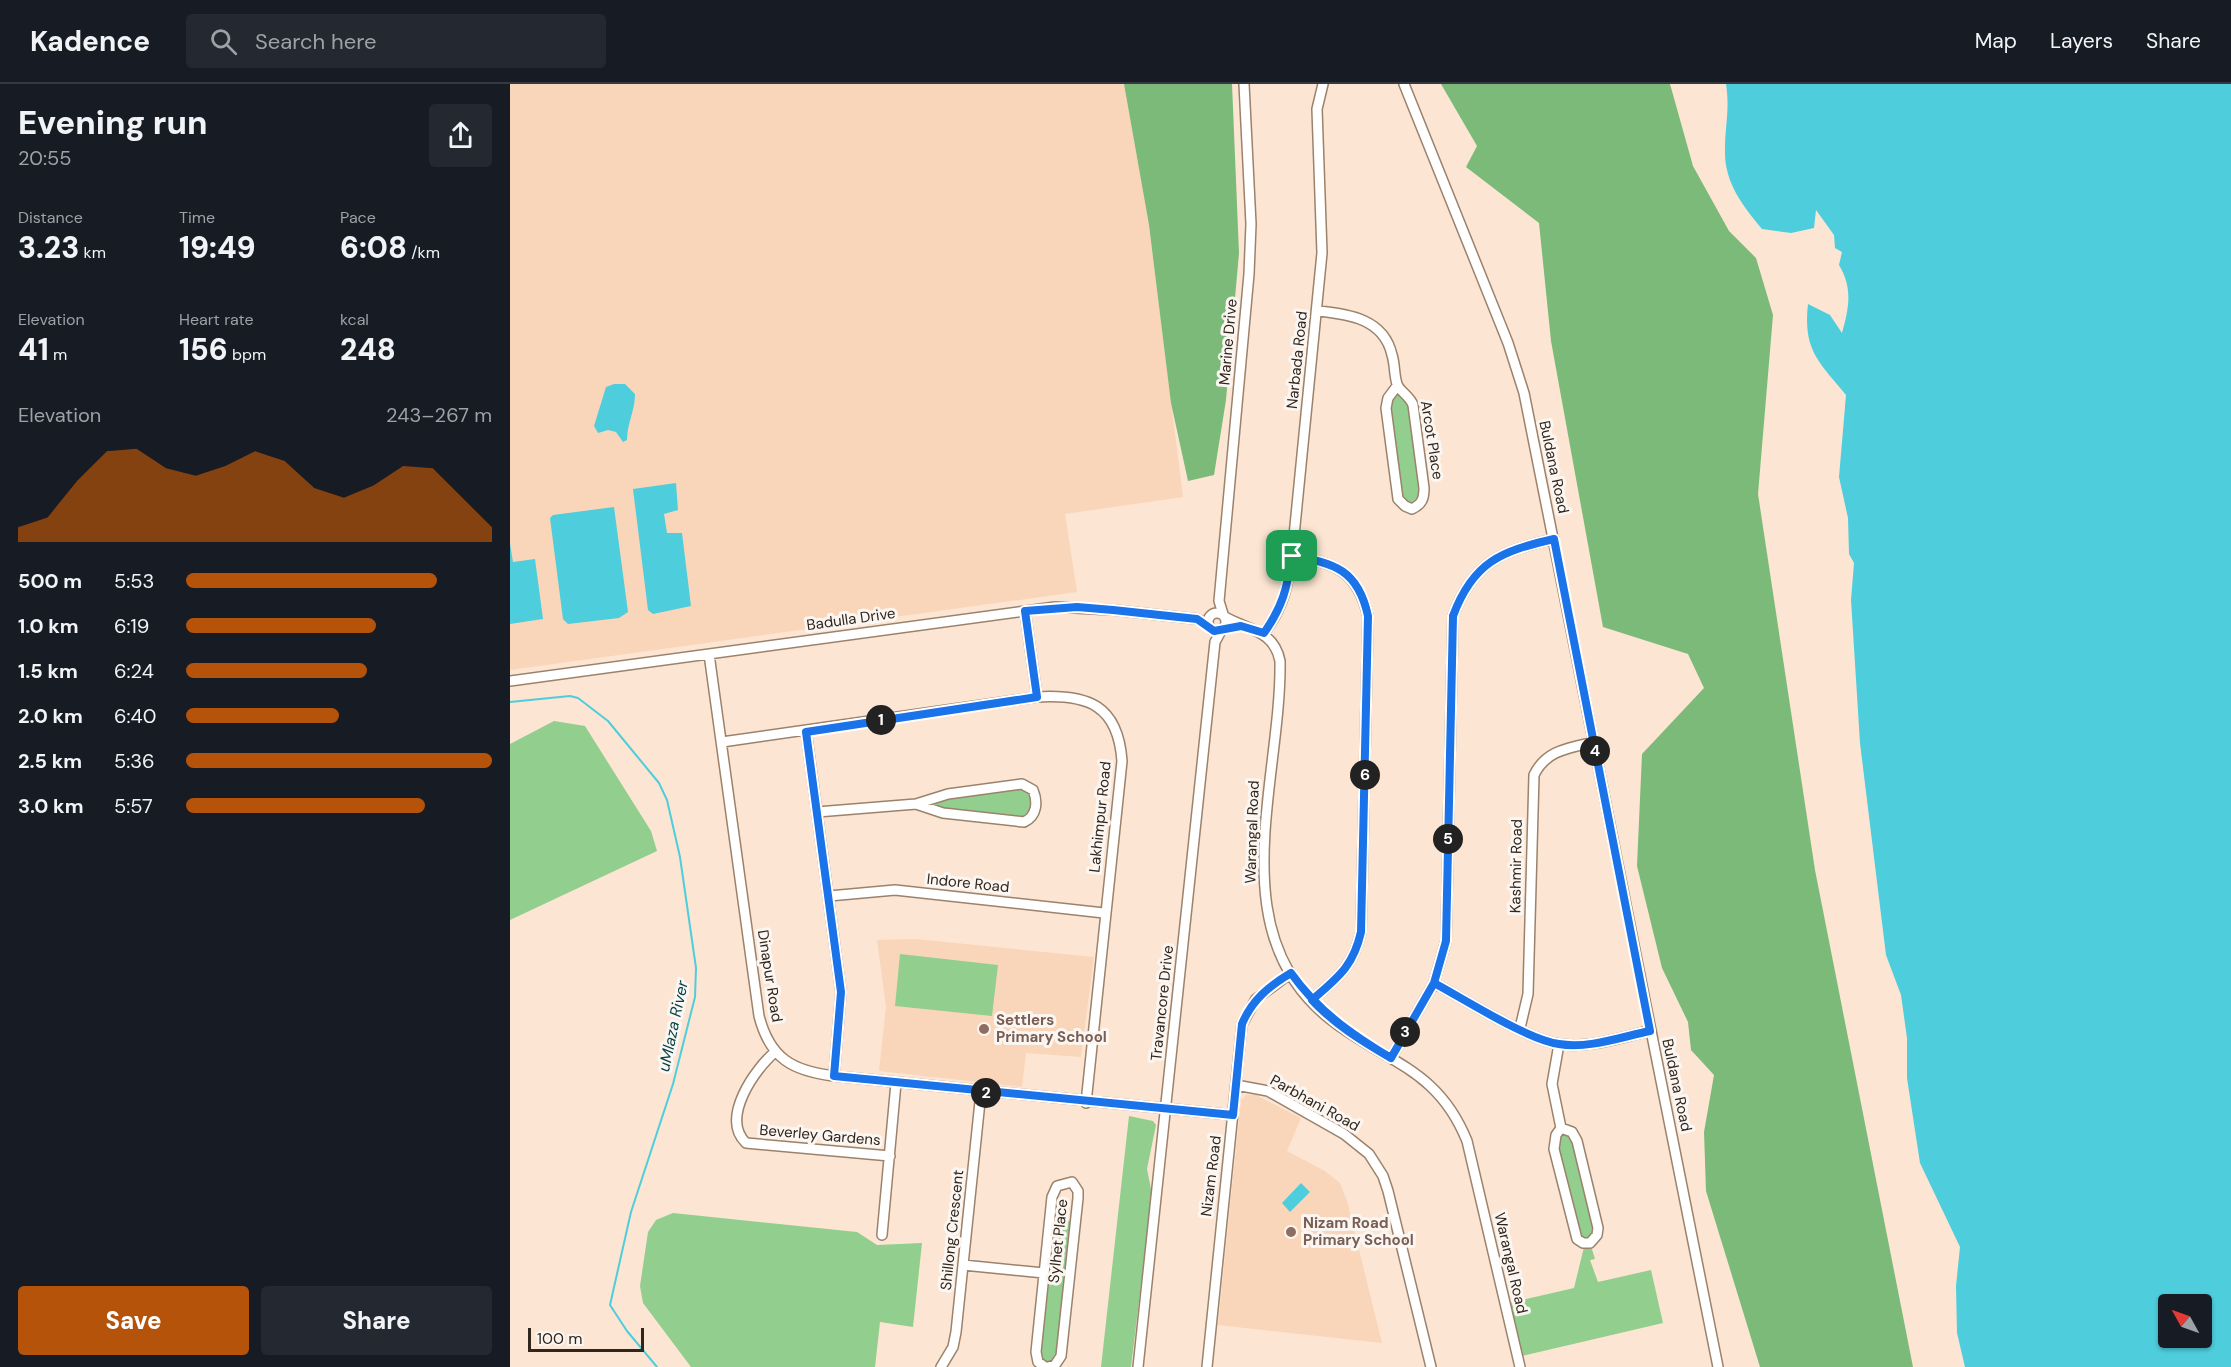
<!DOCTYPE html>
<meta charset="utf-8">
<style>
:root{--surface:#171b24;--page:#242831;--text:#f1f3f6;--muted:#9ea1a6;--line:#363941;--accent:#b45309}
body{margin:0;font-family:"DM Sans",sans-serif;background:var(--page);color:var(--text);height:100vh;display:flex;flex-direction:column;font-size:22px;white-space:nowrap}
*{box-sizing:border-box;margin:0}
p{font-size:20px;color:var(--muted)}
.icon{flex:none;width:33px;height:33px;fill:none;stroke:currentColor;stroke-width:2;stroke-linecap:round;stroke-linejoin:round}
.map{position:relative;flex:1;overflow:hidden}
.drawer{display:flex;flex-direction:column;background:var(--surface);width:510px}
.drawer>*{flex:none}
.needle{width:39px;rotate:310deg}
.buttons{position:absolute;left:1648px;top:1210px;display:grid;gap:12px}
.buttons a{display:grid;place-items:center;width:54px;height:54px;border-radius:6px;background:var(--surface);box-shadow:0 2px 4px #0004;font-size:30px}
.scale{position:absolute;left:18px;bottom:15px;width:116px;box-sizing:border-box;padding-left:6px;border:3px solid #30261d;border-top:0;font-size:16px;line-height:21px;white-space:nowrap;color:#30261d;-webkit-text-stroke:4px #fbf6f1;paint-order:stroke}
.pin{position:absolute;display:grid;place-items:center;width:51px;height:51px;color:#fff;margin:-26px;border-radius:12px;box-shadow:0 3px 9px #0006}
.km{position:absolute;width:30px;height:30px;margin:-15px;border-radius:50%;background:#222;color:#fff;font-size:16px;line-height:30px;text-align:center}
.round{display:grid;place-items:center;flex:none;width:63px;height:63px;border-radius:6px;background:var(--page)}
.head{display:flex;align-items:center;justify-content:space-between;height:102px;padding:0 18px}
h1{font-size:33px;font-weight:800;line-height:45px}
.figures{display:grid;grid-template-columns:repeat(3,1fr);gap:9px;height:102px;padding:6px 18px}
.figures div{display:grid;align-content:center}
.figures b{font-size:30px;font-weight:800}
.figures small{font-size:16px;font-weight:400}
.figures p{font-size:16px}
.chart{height:168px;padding:12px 18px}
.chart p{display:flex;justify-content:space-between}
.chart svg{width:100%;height:108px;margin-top:6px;fill:var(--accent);opacity:.7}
.cta{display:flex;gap:12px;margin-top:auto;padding:12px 18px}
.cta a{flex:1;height:69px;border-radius:6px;background:var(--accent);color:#fff;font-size:24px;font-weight:800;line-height:69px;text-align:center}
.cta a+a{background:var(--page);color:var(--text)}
ul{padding:0 18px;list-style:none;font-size:20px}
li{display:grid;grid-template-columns:96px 72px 1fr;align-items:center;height:45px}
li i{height:15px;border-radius:8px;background:var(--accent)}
header{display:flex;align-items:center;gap:36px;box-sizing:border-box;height:84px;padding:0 30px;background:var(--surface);border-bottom:2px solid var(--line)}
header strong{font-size:28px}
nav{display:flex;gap:33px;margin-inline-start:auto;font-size:21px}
.search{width:420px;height:54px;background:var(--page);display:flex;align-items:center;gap:15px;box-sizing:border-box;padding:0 21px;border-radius:6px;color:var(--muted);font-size:22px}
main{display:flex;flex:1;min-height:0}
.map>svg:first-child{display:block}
</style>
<header>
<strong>Kadence</strong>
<div class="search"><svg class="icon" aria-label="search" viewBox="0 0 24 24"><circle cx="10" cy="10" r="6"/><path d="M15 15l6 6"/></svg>Search here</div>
<nav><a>Map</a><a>Layers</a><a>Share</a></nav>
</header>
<main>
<section class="drawer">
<div class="head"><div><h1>Evening run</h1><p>20:55</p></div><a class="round"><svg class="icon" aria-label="share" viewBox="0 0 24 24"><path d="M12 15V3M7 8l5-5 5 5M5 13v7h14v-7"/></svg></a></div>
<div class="figures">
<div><p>Distance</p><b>3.23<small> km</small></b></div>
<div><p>Time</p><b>19:49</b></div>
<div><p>Pace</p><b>6:08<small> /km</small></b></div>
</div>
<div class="figures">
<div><p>Elevation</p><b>41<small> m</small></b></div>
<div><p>Heart rate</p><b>156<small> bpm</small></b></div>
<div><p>kcal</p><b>248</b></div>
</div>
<div class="chart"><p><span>Elevation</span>243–267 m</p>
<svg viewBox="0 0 160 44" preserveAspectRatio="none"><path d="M0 44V38L10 34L20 19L30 7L40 6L50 14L60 17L70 13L80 7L90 11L100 22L110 26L120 21L130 13L140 14L150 26L160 38V44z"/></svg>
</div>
<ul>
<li><b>500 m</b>5:53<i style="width:82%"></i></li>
<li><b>1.0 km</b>6:19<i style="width:62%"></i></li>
<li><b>1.5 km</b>6:24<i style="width:59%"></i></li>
<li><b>2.0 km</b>6:40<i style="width:50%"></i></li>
<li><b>2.5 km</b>5:36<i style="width:100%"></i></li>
<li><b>3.0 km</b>5:57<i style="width:78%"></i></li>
</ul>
<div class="cta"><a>Save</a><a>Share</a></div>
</section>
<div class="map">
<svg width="1721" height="1283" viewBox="0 0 1721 1283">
<rect width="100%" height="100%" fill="#fce5d2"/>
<!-- built -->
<path fill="#f9d6b9" d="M0,0H614L639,141L673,413L555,430L567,508L0,586Z
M405,855L584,873L571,973L516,969L512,1003L369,987L376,923L367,856Z
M736,1011H746L791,1034L777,1067L815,1087L830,1099L837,1117L872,1259L708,1241L731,1016Z"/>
<!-- green -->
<path fill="#92ce8e" d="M889,309L900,317L913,414L900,422L893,419L880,340V314Z
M44,637L75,642L141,747L147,767L0,836V660Z
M514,704L522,711V724L512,733L426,723L424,720L428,715Z
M390,870L488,881L482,932L385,922Z
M619,1032L643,1037L646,1041L637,1085L642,1110L621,1283H591Z
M1054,1049L1060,1050L1078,1112L1085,1153L1072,1157L1048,1069L1050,1051Z
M163,1129L347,1148L367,1161L412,1159L403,1243L370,1238L365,1283H181L133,1219L130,1202L138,1148L146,1136Z
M543,1135L562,1137L548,1271L544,1278L537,1279L530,1271Z
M1081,1162L1085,1175L1080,1176L1088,1198L1141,1186L1153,1239L1012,1272L999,1219L1064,1204L1074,1163Z"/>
<!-- forest -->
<path fill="#7cba79" d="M614,0H722L729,169L716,316L704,391L678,397L661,319L639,141Z
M931,0H1160L1183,82L1219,147L1246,174L1263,231L1248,410L1305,786L1403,1283H1250L1196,1107L1194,1048L1204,991L1181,966L1178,938L1152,884L1127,782L1132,670L1194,604L1178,570L1093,543L1041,257L1029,139L956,83L967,62Z"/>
<!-- water -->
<path fill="#4ecddc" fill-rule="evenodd" d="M1216,0H1721V1283H1455L1447,1249L1446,1202L1450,1163L1410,1079L1397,994V954L1391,911L1376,871L1369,814L1350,659L1341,516L1344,479L1339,470L1338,434L1329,393L1336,311C1308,277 1293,266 1298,220L1320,231L1332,249C1339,224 1343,204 1329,181L1332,168L1325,164L1324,151L1306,126L1304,144L1281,149L1252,145C1233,122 1214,98 1215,66C1215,41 1220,26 1216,0ZM1659,1221H1692V1254H1659Z
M104,300H115L125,310C125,327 117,339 117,356L113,358L106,348L98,346L88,349L84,342L96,303Z
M166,399L168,426L154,430L157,449H172L181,522L143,530L138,526L123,405Z
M104,423L118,528L109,534L58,540L53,535L40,434L43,431Z
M0,459L3,478L25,475L33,535L0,540Z
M791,1099L800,1108L780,1128L772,1119Z"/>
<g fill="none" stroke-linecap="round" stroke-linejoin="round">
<!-- stream -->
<path stroke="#4ecddc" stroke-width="2" d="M0,618L60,612L68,614L98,637L149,699L157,716L170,773L186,884L185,913L163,1000L121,1128L100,1221L117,1247L147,1283"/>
<defs>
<path id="minor" d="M894,0L998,259L1014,309L1208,1283
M808,227C839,230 874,235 882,271C885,280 884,291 887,300C889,307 900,312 903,321L914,404C914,415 912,420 902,425L895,422L888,415L876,324L878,314L887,302
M782,472C825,479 847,486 858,532L851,848C843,883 828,893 802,916
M515,527L527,613
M698 538a9 9 0 1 1 18 0a9 9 0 1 1-18 0Z
M713,530L709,517L739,190L741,140L734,0
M715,533C738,546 764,546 770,577C772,697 706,855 828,941C884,981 929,988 957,1057L1010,1283
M754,549C774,522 777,504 782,472L812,169L807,25L813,0
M199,570L249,932C260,975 283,987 324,992L723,1031
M0,597L545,523L603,526L687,535L698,541
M296,647L331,908L324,992
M212,658L527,613C578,610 608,621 612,677L576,1019
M512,700L523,706C528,718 527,732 514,738L433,729L406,720L438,710Z
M307,728L406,720
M319,812L385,806L594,829
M924,899C954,915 1018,956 1049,960C1079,965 1111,953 1140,947
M1010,944L1018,910L1024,691C1036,666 1059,664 1084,658
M1049,960L1042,1000L1051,1044L1046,1051L1044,1065L1067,1155L1073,1159H1080L1087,1151L1088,1144L1067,1057L1062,1048L1051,1044
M265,968C245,985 210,1034 236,1059L380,1072
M881,974L924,899L936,857L943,532C963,478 991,467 1044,455
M726,1001L758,1007L834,1050L859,1070L873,1092L878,1107L921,1283
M372,1151L386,999
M453,1181L534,1189
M431,1283L443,1263L446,1248L471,1008
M535,1283L528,1278L526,1268L542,1113L547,1102L562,1098L568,1107V1114L551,1272L545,1281L538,1283
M628,1283L705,558L711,547
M697,1283L732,940L746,915L781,889"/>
</defs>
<!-- minor casing -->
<use href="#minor" stroke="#9b826c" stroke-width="12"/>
<!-- minor -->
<use href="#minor" stroke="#fff" stroke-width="9"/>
</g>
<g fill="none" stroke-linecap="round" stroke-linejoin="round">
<defs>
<path id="route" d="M782,472C777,504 773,522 754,549L731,542L704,547L687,535L603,526L567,523L515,527L527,613L296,648L331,908L324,992L723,1031L732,940C742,916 759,902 781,889C808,927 841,950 881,974L924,899C954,915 1018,956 1049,960C1078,965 1111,953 1140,947L1044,455C991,467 963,478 943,532L936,857L924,899L881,974C852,957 824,940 802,916C828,893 843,883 851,848L858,532C848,486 825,479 782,472"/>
</defs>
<!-- route casing -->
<use href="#route" stroke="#fff" stroke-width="12"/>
<!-- route -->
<use href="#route" stroke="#1a73e8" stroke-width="8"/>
</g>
<!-- markers -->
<g fill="#8d6e63" stroke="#fbf6f1" stroke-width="2">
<circle cx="474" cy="945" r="6"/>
<circle cx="781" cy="1148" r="6"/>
</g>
<g text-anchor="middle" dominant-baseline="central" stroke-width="6" stroke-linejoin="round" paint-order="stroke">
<!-- street labels -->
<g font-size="15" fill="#30261d" stroke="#fbf6f1">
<text transform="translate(718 258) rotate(-85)">Marine Drive</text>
<text transform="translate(787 276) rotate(-84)">Narbada Road</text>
<text transform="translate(922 356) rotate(81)">Arcot Place</text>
<text transform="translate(1044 383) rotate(78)">Buldana Road</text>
<text transform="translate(341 535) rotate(-8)">Badulla Drive</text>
<text transform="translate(590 733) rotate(-84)">Lakhimpur Road</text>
<text transform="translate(742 748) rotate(-88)">Warangal Road</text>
<text transform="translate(1006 782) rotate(-89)">Kashmir Road</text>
<text transform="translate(458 799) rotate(6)">Indore Road</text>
<text transform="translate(260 892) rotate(81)">Dinapur Road</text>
<text transform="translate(652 919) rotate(-84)">Travancore Drive</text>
<text transform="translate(1167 1001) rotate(78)">Buldana Road</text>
<text transform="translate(805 1019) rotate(29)">Parbhani Road</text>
<text transform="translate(310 1051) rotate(5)">Beverley Gardens</text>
<text transform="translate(701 1092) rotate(-83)">Nizam Road</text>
<text transform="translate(442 1146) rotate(-84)">Shillong Crescent</text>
<text transform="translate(548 1157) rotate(-84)">Sylhet Place</text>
<text transform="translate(1001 1179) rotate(77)">Warangal Road</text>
</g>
<!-- education labels -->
<g font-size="15" font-weight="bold" fill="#785e54" stroke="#fbf6f1" text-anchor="start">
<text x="486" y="936">Settlers<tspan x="486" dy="17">Primary School</tspan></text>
<text x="793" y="1139">Nizam Road<tspan x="793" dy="17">Primary School</tspan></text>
</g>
<!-- water labels -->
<g font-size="16" font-style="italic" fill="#064248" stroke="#fbf6f1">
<text transform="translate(163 942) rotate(-78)">uMlaza River</text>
</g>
</g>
</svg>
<div class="buttons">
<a><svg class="needle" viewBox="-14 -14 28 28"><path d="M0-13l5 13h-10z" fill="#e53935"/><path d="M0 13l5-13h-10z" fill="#9ea1a6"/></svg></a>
</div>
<div class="scale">100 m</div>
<div class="pin" style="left:782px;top:472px;background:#1e9e55"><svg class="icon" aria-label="arrive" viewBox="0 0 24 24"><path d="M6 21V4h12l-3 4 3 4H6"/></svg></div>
<b class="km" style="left:371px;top:636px">1</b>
<b class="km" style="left:476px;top:1009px">2</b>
<b class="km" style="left:895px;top:948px">3</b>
<b class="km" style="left:1085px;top:667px">4</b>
<b class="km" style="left:938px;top:755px">5</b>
<b class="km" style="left:855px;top:691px">6</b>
</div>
</main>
